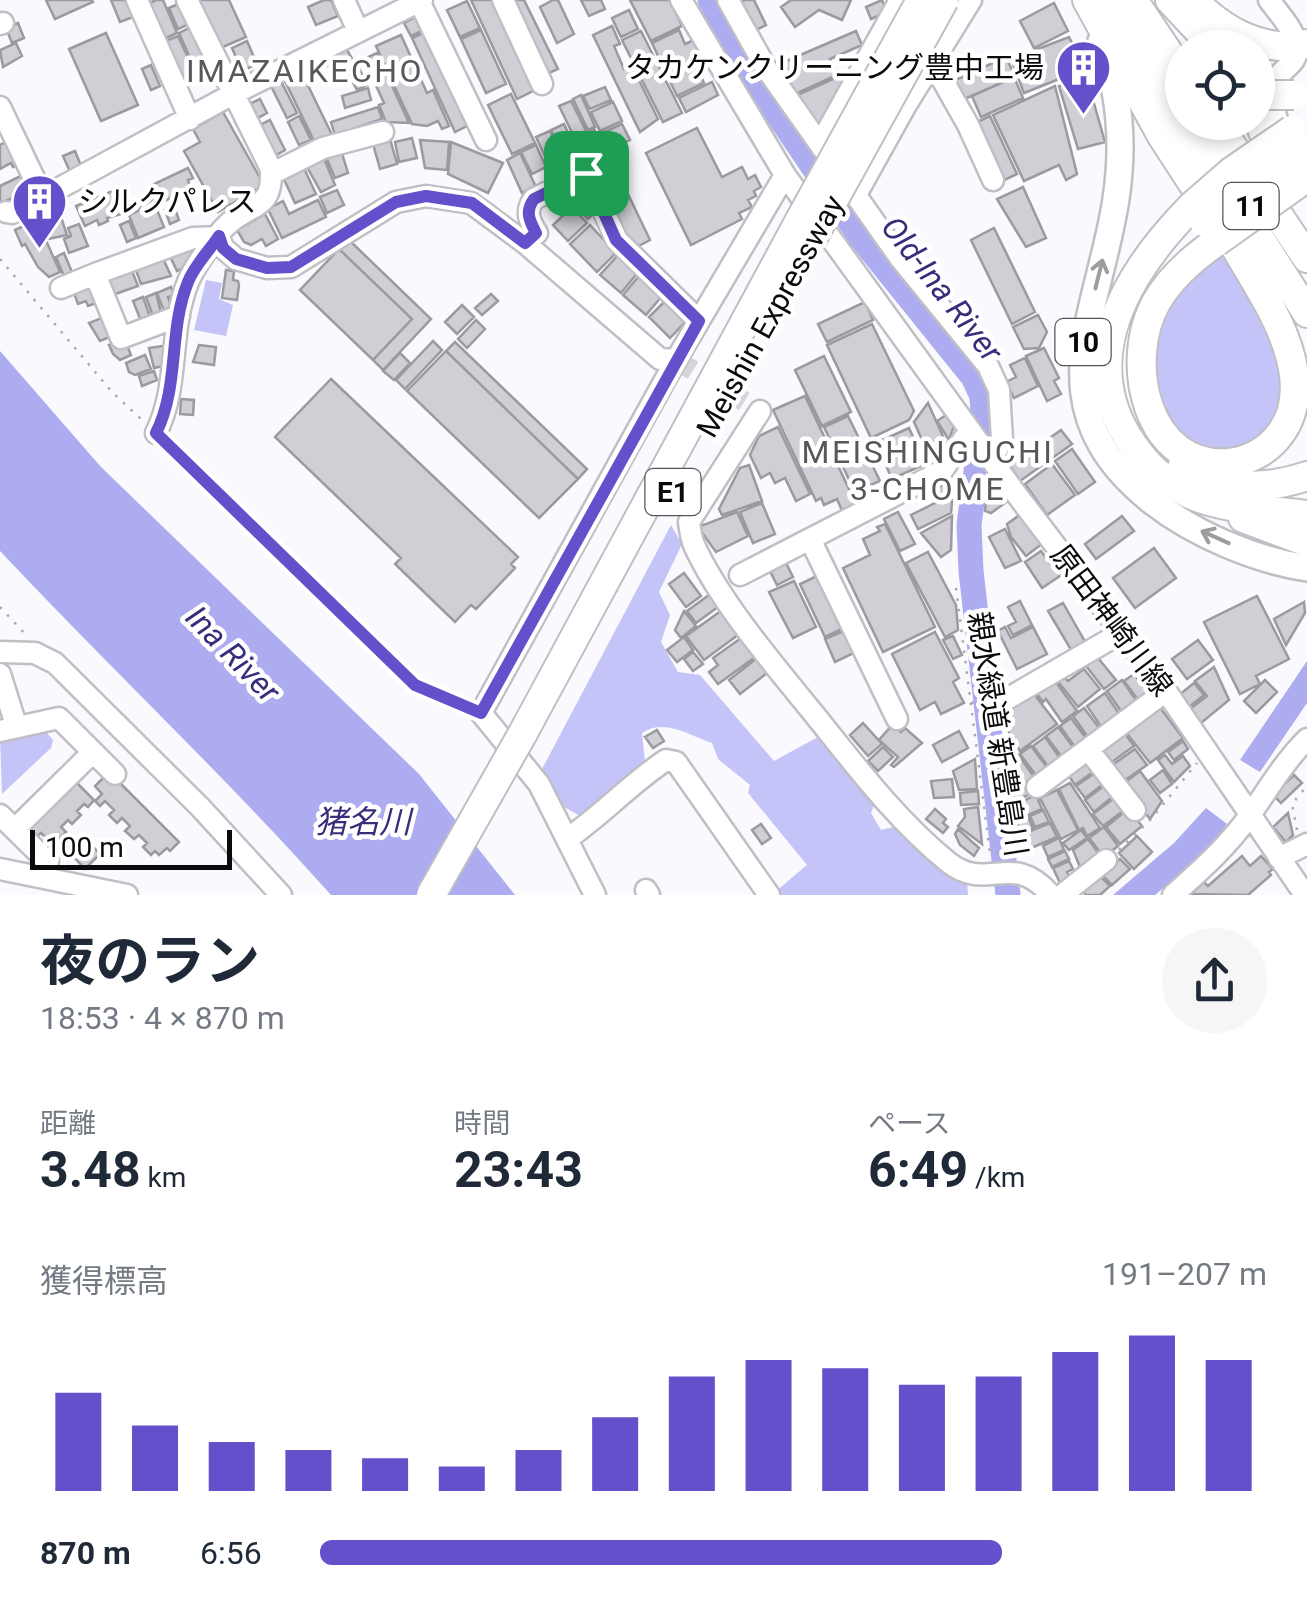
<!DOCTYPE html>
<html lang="ja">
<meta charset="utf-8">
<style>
:root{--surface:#fff;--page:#f6f6f7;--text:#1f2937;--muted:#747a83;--accent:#6251ca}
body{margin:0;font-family:Roboto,"Noto Sans JP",sans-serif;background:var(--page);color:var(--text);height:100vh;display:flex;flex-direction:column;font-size:38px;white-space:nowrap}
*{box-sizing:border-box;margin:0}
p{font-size:32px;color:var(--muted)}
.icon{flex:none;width:55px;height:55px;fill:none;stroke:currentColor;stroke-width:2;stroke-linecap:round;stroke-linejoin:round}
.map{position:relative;height:895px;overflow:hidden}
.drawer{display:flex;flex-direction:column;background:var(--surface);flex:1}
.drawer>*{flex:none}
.controls{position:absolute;left:1165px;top:30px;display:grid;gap:20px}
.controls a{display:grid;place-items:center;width:110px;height:110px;border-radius:50%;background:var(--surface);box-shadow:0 5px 15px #0003;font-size:50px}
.scale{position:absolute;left:30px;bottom:25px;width:202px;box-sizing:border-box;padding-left:10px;border:5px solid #0b0b0e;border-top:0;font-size:28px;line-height:35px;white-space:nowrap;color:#0b0b0e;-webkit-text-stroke:8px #fff;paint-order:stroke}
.pin{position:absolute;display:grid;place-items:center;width:85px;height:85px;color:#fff;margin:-42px;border-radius:20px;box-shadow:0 5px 15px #0006}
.round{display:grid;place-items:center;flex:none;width:105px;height:105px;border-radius:52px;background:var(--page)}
.summary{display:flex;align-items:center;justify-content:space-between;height:170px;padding:0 40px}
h1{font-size:55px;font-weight:700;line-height:75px}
.metrics{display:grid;grid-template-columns:repeat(3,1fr);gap:15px;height:170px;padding:10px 40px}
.metrics div{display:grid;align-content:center}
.metrics b{font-size:50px;font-weight:700}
.metrics small{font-size:28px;font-weight:400}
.metrics p{font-size:28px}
.chart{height:280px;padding:20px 40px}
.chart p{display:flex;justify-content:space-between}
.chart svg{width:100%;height:180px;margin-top:10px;stroke:var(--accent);stroke-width:6}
ul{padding:0 40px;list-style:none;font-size:32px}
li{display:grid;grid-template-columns:160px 120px 1fr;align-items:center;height:75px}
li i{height:25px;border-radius:12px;background:var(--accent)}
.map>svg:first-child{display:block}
</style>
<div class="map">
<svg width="1307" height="895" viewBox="0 0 1307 895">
<rect width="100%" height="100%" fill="#f9f9fe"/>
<!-- green -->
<path fill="#c4c4f8" d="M1221,248C1237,275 1266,312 1275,342C1281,362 1288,389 1281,410C1269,448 1222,467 1188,443C1175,434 1163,413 1158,399C1156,389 1150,379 1149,369C1145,319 1187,278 1221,248Z
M206,280L222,283L219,299L233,305L226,336L194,330Z
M671,525L682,544L659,592L670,615L661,642L678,672L700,675L774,761L818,737L875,803L871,813L881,830L897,826L950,876L967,881L968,895H777L775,892L807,865L748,793L750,785L718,759L712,743C688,735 665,718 642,733L645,762L580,816L564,807L542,769Z
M41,726L53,740L51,748L2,794L0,737Z"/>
<!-- water -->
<path fill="#adacf0" d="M0,351L101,467L419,774L515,895H331C225,776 109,667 0,551Z
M1307,661V703L1260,772L1240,760Z
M1206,808L1227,824L1207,850L1155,895H1113L1174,843Z"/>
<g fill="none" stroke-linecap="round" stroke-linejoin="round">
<!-- river -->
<path stroke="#adacf0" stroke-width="25" d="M710,0L764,94L861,238L973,377L982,396L983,418L969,525L971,571L1008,895"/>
</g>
<!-- building -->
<path fill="#cfcfd5" stroke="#9a9aa0" stroke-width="2.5" d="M46,0H92L93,2L55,19Z
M111,0H125L133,17L120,22Z
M156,0H163L177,33L164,39L147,4Z
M196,0H229L246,37L218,49Z
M324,0H331L338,16L316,25L308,7Z
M471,0H498L539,88L517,99Z
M509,0H524L558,69L545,75Z
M553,0H558L574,34L557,43L540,7Z
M581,0H601L605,9L589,16Z
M630,0H670L682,26L651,41Z
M745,0H754L766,25L752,32L738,4Z
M791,0H851L842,20L819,10L795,27L781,7Z
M882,0L887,12L871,19L866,7Z
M467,1L480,28L460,37L447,10Z
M183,2L191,23L178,29L169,8Z
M1054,3L1068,31L1034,48L1020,21Z
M629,10L638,29L621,37L612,18Z
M420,15L427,28L411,36L404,23Z
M18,23L24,38L12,43L6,28Z
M193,26L213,72L199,78L179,33Z
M612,26L620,44L614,46L624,69L632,66L658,119L640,132L593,35Z
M481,30L506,84L486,93L461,39Z
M679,30L685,44L694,40L703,59L695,63L704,83L677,96L652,43Z
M428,31L471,124L455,132L412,38Z
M641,31L682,113L663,122L622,40Z
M856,31L862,45L830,59L837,75L791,96L784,79L790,76L784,62Z
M106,33L138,105L101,121L69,49Z
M401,35L427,93L433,90L449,126L442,129L438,121L427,126L412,124L376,46Z
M178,36L196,75L183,81L166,41Z
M1069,37L1073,45L1067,47L1077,72L1024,93L1011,59Z
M247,41L257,64L242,71L232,48Z
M16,43L22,56L3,67L0,50Z
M345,46L355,64L335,77L329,65L324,67L319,59Z
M377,53L409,123L386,122L379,105L384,103L364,59Z
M1006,57L1015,77L962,100L953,81Z
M151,65L160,86L151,90L142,69Z
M359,68L367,85L357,90L348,73Z
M300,69L332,135L315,143L283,77Z
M855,69L830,117L817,128L793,97Z
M1014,77L1023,98L981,117L972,96Z
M281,81L297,113L287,118L271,86Z
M712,82L718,95L686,112L679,98Z
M1073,82L1075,90L1089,86L1105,142L1078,149L1059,86Z
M1055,86L1077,174L1066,180L1059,165L1024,181L993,115Z
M605,87L611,100L590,109L583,96Z
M368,88L371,100L345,108L342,96Z
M511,94L535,143L512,154L488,105Z
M581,95L595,127L588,130L573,99Z
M260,99L267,113L254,120L247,105Z
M571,101L587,133L594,129L604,150L585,159L559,106Z
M613,102L622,121L600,131L591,112Z
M378,107L382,119L335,135L331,122Z
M223,112L264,185L218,212L184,151L200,142L193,129Z
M299,116L311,140L299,145L288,122Z
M990,116L1017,174L1000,182L973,124Z
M270,120L285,150L273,157L258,126Z
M564,124L581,161L569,167L551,130Z
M622,124L630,140L608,150L600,134Z
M697,128L722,177L742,167L748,179L755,175L761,187L754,191L756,196L748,200L752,207L739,213L742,219L691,245L646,153Z
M550,131L567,168L553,174L536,137Z
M389,135L397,164L380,169L372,140Z
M412,138L417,158L399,162L395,142Z
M420,140L449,142L447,170L425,168Z
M8,141L19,164L13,167L11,163L0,169V145Z
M451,142L503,163L488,193L448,174Z
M536,145L546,167L532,174L521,152Z
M341,150L348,173L335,178L326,157Z
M75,151L82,168L71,174L63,156Z
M520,153L536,187L522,193L507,160Z
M323,156L335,185L321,192L307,167L310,166L308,162Z
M303,166L316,194L295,203L282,175Z
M615,167L650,240L631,250L595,176Z
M188,168L193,178L188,180L190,187L163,202L154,184Z
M25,174L33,190L0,203V186Z
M1023,187L1046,238L1026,247L997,199Z
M115,190L125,213L107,218L108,221L99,225L97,220L85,226L76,206Z
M337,190L344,205L327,213L320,197Z
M579,192L596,211L588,219L570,201Z
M153,200L164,227L138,238L129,215L140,210L139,205Z
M318,200L326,217L282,238L268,209L283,201L289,214Z
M174,206L179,220L170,224L165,210Z
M45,207L48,213L58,208L67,235L48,239L35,212Z
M572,207L587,223L568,241L553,225Z
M265,214L278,239L266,246L262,239L251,245L244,242L237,230Z
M37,220L60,272L49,277L38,267L25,244L22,246L15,230Z
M129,221L136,238L127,242L120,225Z
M79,224L88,246L69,253L64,239L71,236L68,228Z
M590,225L616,253L597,272L570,244Z
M994,228L1035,312L1012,324L971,240Z
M349,240L431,319L383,370L373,360L412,319L339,249Z
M194,243L198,252L188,260L191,264L177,271L168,252Z
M339,249L412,319L373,360L300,290Z
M64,253L74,277L66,281L56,257Z
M161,254L171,276L141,284L134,265Z
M619,254L639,271L621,293L600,275Z
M130,266L138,286L110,296L103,277Z
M226,270L234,271L233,280L238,281L239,285L237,300L222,298Z
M639,276L662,296L646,315L623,295Z
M93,279L102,301L88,306L86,301L78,304L72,288Z
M171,287L174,295L168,297L172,308L164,311L157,293Z
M156,293L161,313L153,316L146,297Z
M491,294L498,301L482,315L475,308Z
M143,297L152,322L143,326L133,301Z
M667,299L688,319L670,338L649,317Z
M865,302L873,320L827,342L818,324Z
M462,305L474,317L457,334L445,322Z
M109,315L117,334L100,341L89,323Z
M1038,315L1047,332L1039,348L1024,349L1013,327Z
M476,320L485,329L467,348L458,339Z
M872,324L914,411L909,420L871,438L827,345Z
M120,341L126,343L131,355L120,360L113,354L109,345Z
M433,341L442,350L405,389L396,380Z
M455,342L587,469L578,479L446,351Z
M199,345L216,347L214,365L193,362Z
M163,346L167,365L154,368L149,348Z
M1044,348L1059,378L1054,381L1061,394L1047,401L1026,356Z
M446,351L578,479L539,518L407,391Z
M400,353L410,363L394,380L383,371Z
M145,355L151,369L135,375L129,372L126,363Z
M824,356L851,412L822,426L795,370Z
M1025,358L1038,386L1014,398L1006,382L1016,377L1010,365Z
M154,371L157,380L142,386L139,376Z
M331,379L518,557L511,564L515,568L476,609L471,605L455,622L395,564L401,558L275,437Z
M805,396L857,506L843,513L837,499L824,505L821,498L816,501L773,410Z
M181,399L194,400L193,415L180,414Z
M928,403L946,443L927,451L914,422Z
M949,413L955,423L949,440L937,421Z
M848,416L880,481L855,492L824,427Z
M778,427L810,494L796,501L785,478L775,483L770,473L761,478L750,455L759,436Z
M909,428L925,464L892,479L876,443Z
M1061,430L1072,444L1020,481L1010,466Z
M1072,449L1095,482L1078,494L1055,461Z
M1052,464L1075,495L1047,515L1025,484Z
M749,465L762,501L722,515L719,509L740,468Z
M988,476H996L1012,498L991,513L985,511Z
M948,482L953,492L951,513L918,529L911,515L943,499L937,488Z
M762,503L775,534L753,543L740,512Z
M737,512L748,536L716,552L698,527Z
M898,512L915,544L900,551L884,519Z
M1021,514L1043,543L1026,556L1011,537L1007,524Z
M952,516L951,550L941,557L921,533Z
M1122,516L1134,531L1096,559L1085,544Z
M885,524L935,627L883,652L843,568L870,555L863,539L880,531L877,527Z
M1005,529L1021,561L1005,568L989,537Z
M1154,548L1176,578L1135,608L1113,578Z
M1041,551L1051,565L1055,562L1063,574L1042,588L1025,562Z
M928,552L956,605L958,630L945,637L906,563Z
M785,561L793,577L777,585L769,569Z
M684,573L701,596L686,607L669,584Z
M819,575L844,628L825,637L800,584Z
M794,581L816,627L793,638L769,592Z
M709,595L718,607L696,623L687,611Z
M1257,596L1289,659L1256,676L1260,684L1240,694L1204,622Z
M1020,601L1032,625L1013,635L1008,626L1016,622L1008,607Z
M1304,602L1305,613L1286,645L1274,619Z
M1063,603L1087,645L1073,653L1048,611Z
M725,608L742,632L704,660L686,636Z
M684,611L696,626L681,638L675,630Z
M1005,627L1011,638L1033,627L1047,654L1017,669L998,631Z
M846,630L856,652L835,662L825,639Z
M935,632L959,678L953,682L964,703L941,714L935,702L920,710L892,654Z
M744,636L758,655L718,684L709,672L718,665L713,658Z
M953,636L962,655L953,659L943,640Z
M684,637L693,650L677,662L667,650Z
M1198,640L1213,660L1187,679L1172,659Z
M693,652L703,664L693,671L684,659Z
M1094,653L1116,680L1104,689L1083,662Z
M756,659L767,673L740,694L729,680Z
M1214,667L1229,700L1201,723L1190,709L1207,696L1195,681Z
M1084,669L1100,689L1078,707L1057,680L1063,676L1068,681Z
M1134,674L1149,694L1139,701L1124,681Z
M1122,680L1138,703L1123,714L1107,691Z
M1265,680L1277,692L1256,713L1244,701Z
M1055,681L1077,711L1062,722L1046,699L1043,702L1037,694Z
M1194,683L1204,695L1189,707L1179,695Z
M1105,693L1122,718L1104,731L1087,706Z
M1034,694L1057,724L1020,751L1007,729V710Z
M1158,705L1183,738L1150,763L1125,731Z
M1084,708L1102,732L1090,740L1073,716Z
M1071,718L1088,741L1077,750L1060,726Z
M863,723L882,744L868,756L850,735Z
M893,724L901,732L905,728L922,743L894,767L891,765L898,757L879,740Z
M1058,727L1076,751L1064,760L1046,736Z
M657,730L664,741L653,748L645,737Z
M959,731L968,748L942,762L933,745Z
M1123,731L1134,746L1109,764L1098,749Z
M1045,737L1062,761L1050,769L1033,746Z
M1183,741L1188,749L1174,760L1168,752Z
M1031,746L1049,770L1038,778L1020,754Z
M883,747L893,757L878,771L868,761Z
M1135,749L1147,765L1122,782L1111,766Z
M1018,755L1037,781V791L1015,801L1010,761Z
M1165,755L1172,764L1183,756L1190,766L1174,782L1158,760Z
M1087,757L1097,769L1075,785L1067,773Z
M975,759L977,789L959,790L953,771Z
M1163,770L1172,784L1160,793L1150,780Z
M1098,771L1106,782L1085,798L1076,786Z
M1140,771L1162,801L1150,819L1123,784Z
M109,772L179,842L170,851L167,848L159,855L155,851L151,855L143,847L147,843L139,835L134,839L125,831L130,826L122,818L117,823L109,815L114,810L105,801L100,806L95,801L102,794L95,786Z
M1294,775L1302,783L1281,803L1273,795Z
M952,779L954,797L934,798L931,781Z
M74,780L94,800L88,807L84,804L77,811L81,815L72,824L68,820L61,827L66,832L57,841L52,837L48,840L41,833L37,836L28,827Z
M1070,783L1100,828L1087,836L1083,828L1079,830L1059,789Z
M1108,783L1116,794L1094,812L1085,800Z
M1057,790L1078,830L1061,839L1040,798Z
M978,791L979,804L961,805L960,793Z
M1036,795L1042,809L1016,820V804Z
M1117,796L1127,808L1103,826L1093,814Z
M978,807L982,844L958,826L965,817L964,809Z
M935,809L946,819L943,823L948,827L943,833L926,819Z
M1128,809L1142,826L1120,844L1106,827Z
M1043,810L1049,822L1035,827L1030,816Z
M1288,813L1293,835L1286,842L1273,827Z
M1028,817L1033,828L1020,834L1016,822Z
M1050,823L1057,837L1024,851L1018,836Z
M761,824L771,838L762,844L752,830Z
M1104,827L1118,846L1104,857L1089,838Z
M958,829L979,848L974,856L960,845L955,834Z
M1081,830L1087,838L1069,850L1063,843Z
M1137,836L1152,852L1134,869L1119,853Z
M1059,838L1064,850L1048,857L1043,846Z
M1088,839L1102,858L1082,872L1073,850Z
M86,840L100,854L85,869L71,854Z
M1065,851L1069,859L1052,867L1048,859Z
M1242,856L1250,866L1261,856L1273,869L1269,872L1271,875L1248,895L1191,894L1204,882L1208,886Z
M1120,859L1130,869L1112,885L1102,875Z
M1069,861L1073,869L1067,872L1070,878L1060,883L1053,868Z
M1099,875L1110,886L1100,895H1086L1082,890Z"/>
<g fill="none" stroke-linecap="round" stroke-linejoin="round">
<!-- minor-tunnel -->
<path stroke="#d5d5da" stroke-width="20" stroke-dasharray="20 10" stroke-linecap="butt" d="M676,360L760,411"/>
<defs>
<path id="minor" d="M137,0L190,119
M344,0L358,31
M503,0L542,84
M681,0L785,175L1014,491L1166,691L1305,895
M728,0L766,68L900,258L988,366L999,390L1002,439L992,460
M1269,0C1279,14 1296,31 1297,48C1297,61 1289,65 1281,73C1263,93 1279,128 1290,148
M419,1L486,140
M0,24L3,23
M933,63L968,125L993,180
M0,107L43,197
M820,144L900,0
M586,173L617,240L699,321
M271,174L323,148L383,132
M857,193L906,105L971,0
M6,212L12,213L43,197L231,95L422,0
M525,243L537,233C529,221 525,211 534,199L609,162
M61,288L95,274
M179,316L121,338L95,274L193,238L219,237L223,248L236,259L267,268L291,267L396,202L426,196L471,203L525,243L660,359L676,360
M760,411L689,522C690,530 691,538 694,545C720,602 774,665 814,714C855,765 897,821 948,862C988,894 1011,849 1051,895
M156,433C180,385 168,332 188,282C193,269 216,235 227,225C251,202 273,211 271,169L187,0
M810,539L897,719
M740,575L942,471L970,430
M0,652L35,653L55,663L200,807L281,895
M0,674L16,725
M1005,700L1121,633
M0,731L59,718L115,774
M1088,749L1135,810
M1037,787L1166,691
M0,815L48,862
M15,829L93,752
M567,839C602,815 630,784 666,760L676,762L769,895
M1279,858L1307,844
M0,869L127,895
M646,890L649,895
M595,895L539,784L481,713L676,360L785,175
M1062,895L1106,860
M1173,895C1201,870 1228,846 1250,815C1269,788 1284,762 1307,739"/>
<path id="major" d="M1101,41C1120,91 1124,146 1116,199C1098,317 1034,408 1153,502C1194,534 1255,560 1307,568"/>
<path id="highway" d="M1087,0L1162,136L1214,216
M1110,0L1182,117
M1133,0L1182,73
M1170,0L1215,48
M1193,0C1222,30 1263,54 1307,44
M1258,118L1277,168
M1186,122L1307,313
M1216,122L1307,258
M1192,206C1132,267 1076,351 1127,436C1141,459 1162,481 1187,493C1224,510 1268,510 1307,515
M1216,242C1193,258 1171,277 1157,301C1122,362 1147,470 1229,463C1247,461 1265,452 1276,439C1296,417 1298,387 1291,359C1281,318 1254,280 1233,243
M1182,468C1219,490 1267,490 1307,476
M1243,518L1307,542
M523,733L800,220"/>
</defs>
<!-- minor casing -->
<use href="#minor" stroke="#bfbfc5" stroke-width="25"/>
<!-- major casing -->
<use href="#major" stroke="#bfbfc5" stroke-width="30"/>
<!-- highway casing -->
<use href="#highway" stroke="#bfbfc5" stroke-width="32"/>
<!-- path -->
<path stroke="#a9a9ae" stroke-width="2.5" stroke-dasharray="2.5 8" stroke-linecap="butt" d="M0,259L112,392L143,421
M167,443L415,685L466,707
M956,588L990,853H1001V858
M0,607L28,637
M971,703L988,702
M1297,830L1292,804L1307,786
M1119,850L1151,819L1197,763"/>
<!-- minor -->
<use href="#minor" stroke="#fff" stroke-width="20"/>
<!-- major -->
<use href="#major" stroke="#fff" stroke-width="25"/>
<!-- highway -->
<use href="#highway" stroke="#fff" stroke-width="28"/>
<defs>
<path id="highway-bridge" d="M1258,95H1294
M1192,206L1231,172L1292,130
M800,220L921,0
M1204,222L1304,150
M812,239L944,0
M1216,242L1307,177
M431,895L523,733"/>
</defs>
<!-- highway-bridge casing -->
<use href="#highway-bridge" stroke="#bfbfc5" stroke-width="32" stroke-linecap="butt"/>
<!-- highway-bridge -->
<use href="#highway-bridge" stroke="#fff" stroke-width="28"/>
</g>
<!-- one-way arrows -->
<defs><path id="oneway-shaft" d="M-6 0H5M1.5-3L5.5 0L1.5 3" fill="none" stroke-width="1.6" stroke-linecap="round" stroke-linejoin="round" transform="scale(2.5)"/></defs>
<g stroke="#9d9d9f">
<use href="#oneway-shaft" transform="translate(1099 274) rotate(-76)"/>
<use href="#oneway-shaft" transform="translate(1215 537) rotate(-156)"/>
</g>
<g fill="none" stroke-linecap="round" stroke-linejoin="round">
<defs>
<path id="route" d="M586,173L616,240L699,321L481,713L415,685L156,433C180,385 168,331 188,282C194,266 209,251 219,236L223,248L236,259L267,268L291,267L396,202L426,196L472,203L525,243L536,233C529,220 525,211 534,199Z"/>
</defs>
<!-- route casing -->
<use href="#route" stroke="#fff" stroke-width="20"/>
<!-- route -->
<use href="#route" stroke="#6251ca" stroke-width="12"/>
</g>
<!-- icons -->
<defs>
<symbol id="building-pin" viewBox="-11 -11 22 30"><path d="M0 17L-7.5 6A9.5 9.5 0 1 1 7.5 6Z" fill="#6251ca" stroke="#fff"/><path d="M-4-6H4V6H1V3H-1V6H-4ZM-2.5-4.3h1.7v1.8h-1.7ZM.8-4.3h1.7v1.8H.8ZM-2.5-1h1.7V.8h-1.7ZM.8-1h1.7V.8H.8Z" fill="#fff"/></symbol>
</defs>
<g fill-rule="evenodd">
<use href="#building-pin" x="1052" y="36" width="63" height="86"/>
<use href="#building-pin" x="8" y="170" width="63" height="86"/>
</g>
<g text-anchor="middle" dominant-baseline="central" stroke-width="9" stroke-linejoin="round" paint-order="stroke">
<!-- shield labels -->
<g fill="#fff" stroke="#545456" stroke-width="2.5">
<rect x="1223.5" y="183" width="55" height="46" rx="8"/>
<rect x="1055.5" y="319" width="55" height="46" rx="8"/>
<rect x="645.5" y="469" width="55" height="46" rx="8"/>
</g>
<g font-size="28" font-weight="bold" fill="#0b0b0e">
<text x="1251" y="206">11</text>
<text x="1083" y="342">10</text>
<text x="673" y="492">E1</text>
</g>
<!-- poi labels -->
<g font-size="30" fill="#0b0b0e" stroke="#fff" text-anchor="end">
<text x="1044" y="67">タカケンクリーニング豊中工場</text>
<text x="78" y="201" text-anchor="start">シルクパレス</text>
</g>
<!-- street labels -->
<g font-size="30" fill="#0b0b0e" stroke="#fff">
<text transform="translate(770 316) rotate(-61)">Meishin Expressway</text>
<text transform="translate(1112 620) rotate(53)">原田神崎川線</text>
<text transform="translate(998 734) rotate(81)">親水緑道 新豊島川</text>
</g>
<!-- neighbourhood labels -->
<g font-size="32" letter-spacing="2.5" fill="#57575c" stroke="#fff">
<text x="305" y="71">IMAZAIKECHO</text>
<text x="928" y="452">MEISHINGUCHI<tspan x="928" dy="37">3-CHOME</tspan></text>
</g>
<!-- water labels -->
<g font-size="32" font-style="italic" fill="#382d7b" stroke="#fff">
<text transform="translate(942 289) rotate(52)">Old-Ina River</text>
<text transform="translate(233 654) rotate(46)">Ina River</text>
<text x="363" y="822">猪名川</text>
</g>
</g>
</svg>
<div class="controls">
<a><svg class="icon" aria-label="locate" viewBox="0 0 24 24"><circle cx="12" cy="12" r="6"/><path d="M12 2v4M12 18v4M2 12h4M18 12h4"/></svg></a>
</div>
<div class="scale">100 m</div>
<div class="pin" style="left:586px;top:173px;background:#1e9e55"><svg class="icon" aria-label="arrive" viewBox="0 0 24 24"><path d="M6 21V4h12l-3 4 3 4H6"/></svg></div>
</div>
<section class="drawer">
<div class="summary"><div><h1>夜のラン</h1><p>18:53 · 4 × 870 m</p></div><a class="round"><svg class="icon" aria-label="share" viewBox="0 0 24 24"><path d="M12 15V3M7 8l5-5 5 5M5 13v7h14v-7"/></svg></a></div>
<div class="metrics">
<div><p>距離</p><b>3.48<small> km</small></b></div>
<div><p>時間</p><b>23:43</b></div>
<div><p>ペース</p><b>6:49<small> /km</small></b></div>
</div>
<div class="chart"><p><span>獲得標高</span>191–207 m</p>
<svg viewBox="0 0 160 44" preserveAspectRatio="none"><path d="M5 44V20M15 44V28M25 44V32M35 44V34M45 44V36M55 44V38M65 44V34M75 44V26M85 44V16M95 44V12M105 44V14M115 44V18M125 44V16M135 44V10M145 44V6M155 44V12"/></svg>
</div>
<ul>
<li><b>870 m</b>6:56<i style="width:72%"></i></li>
</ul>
</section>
